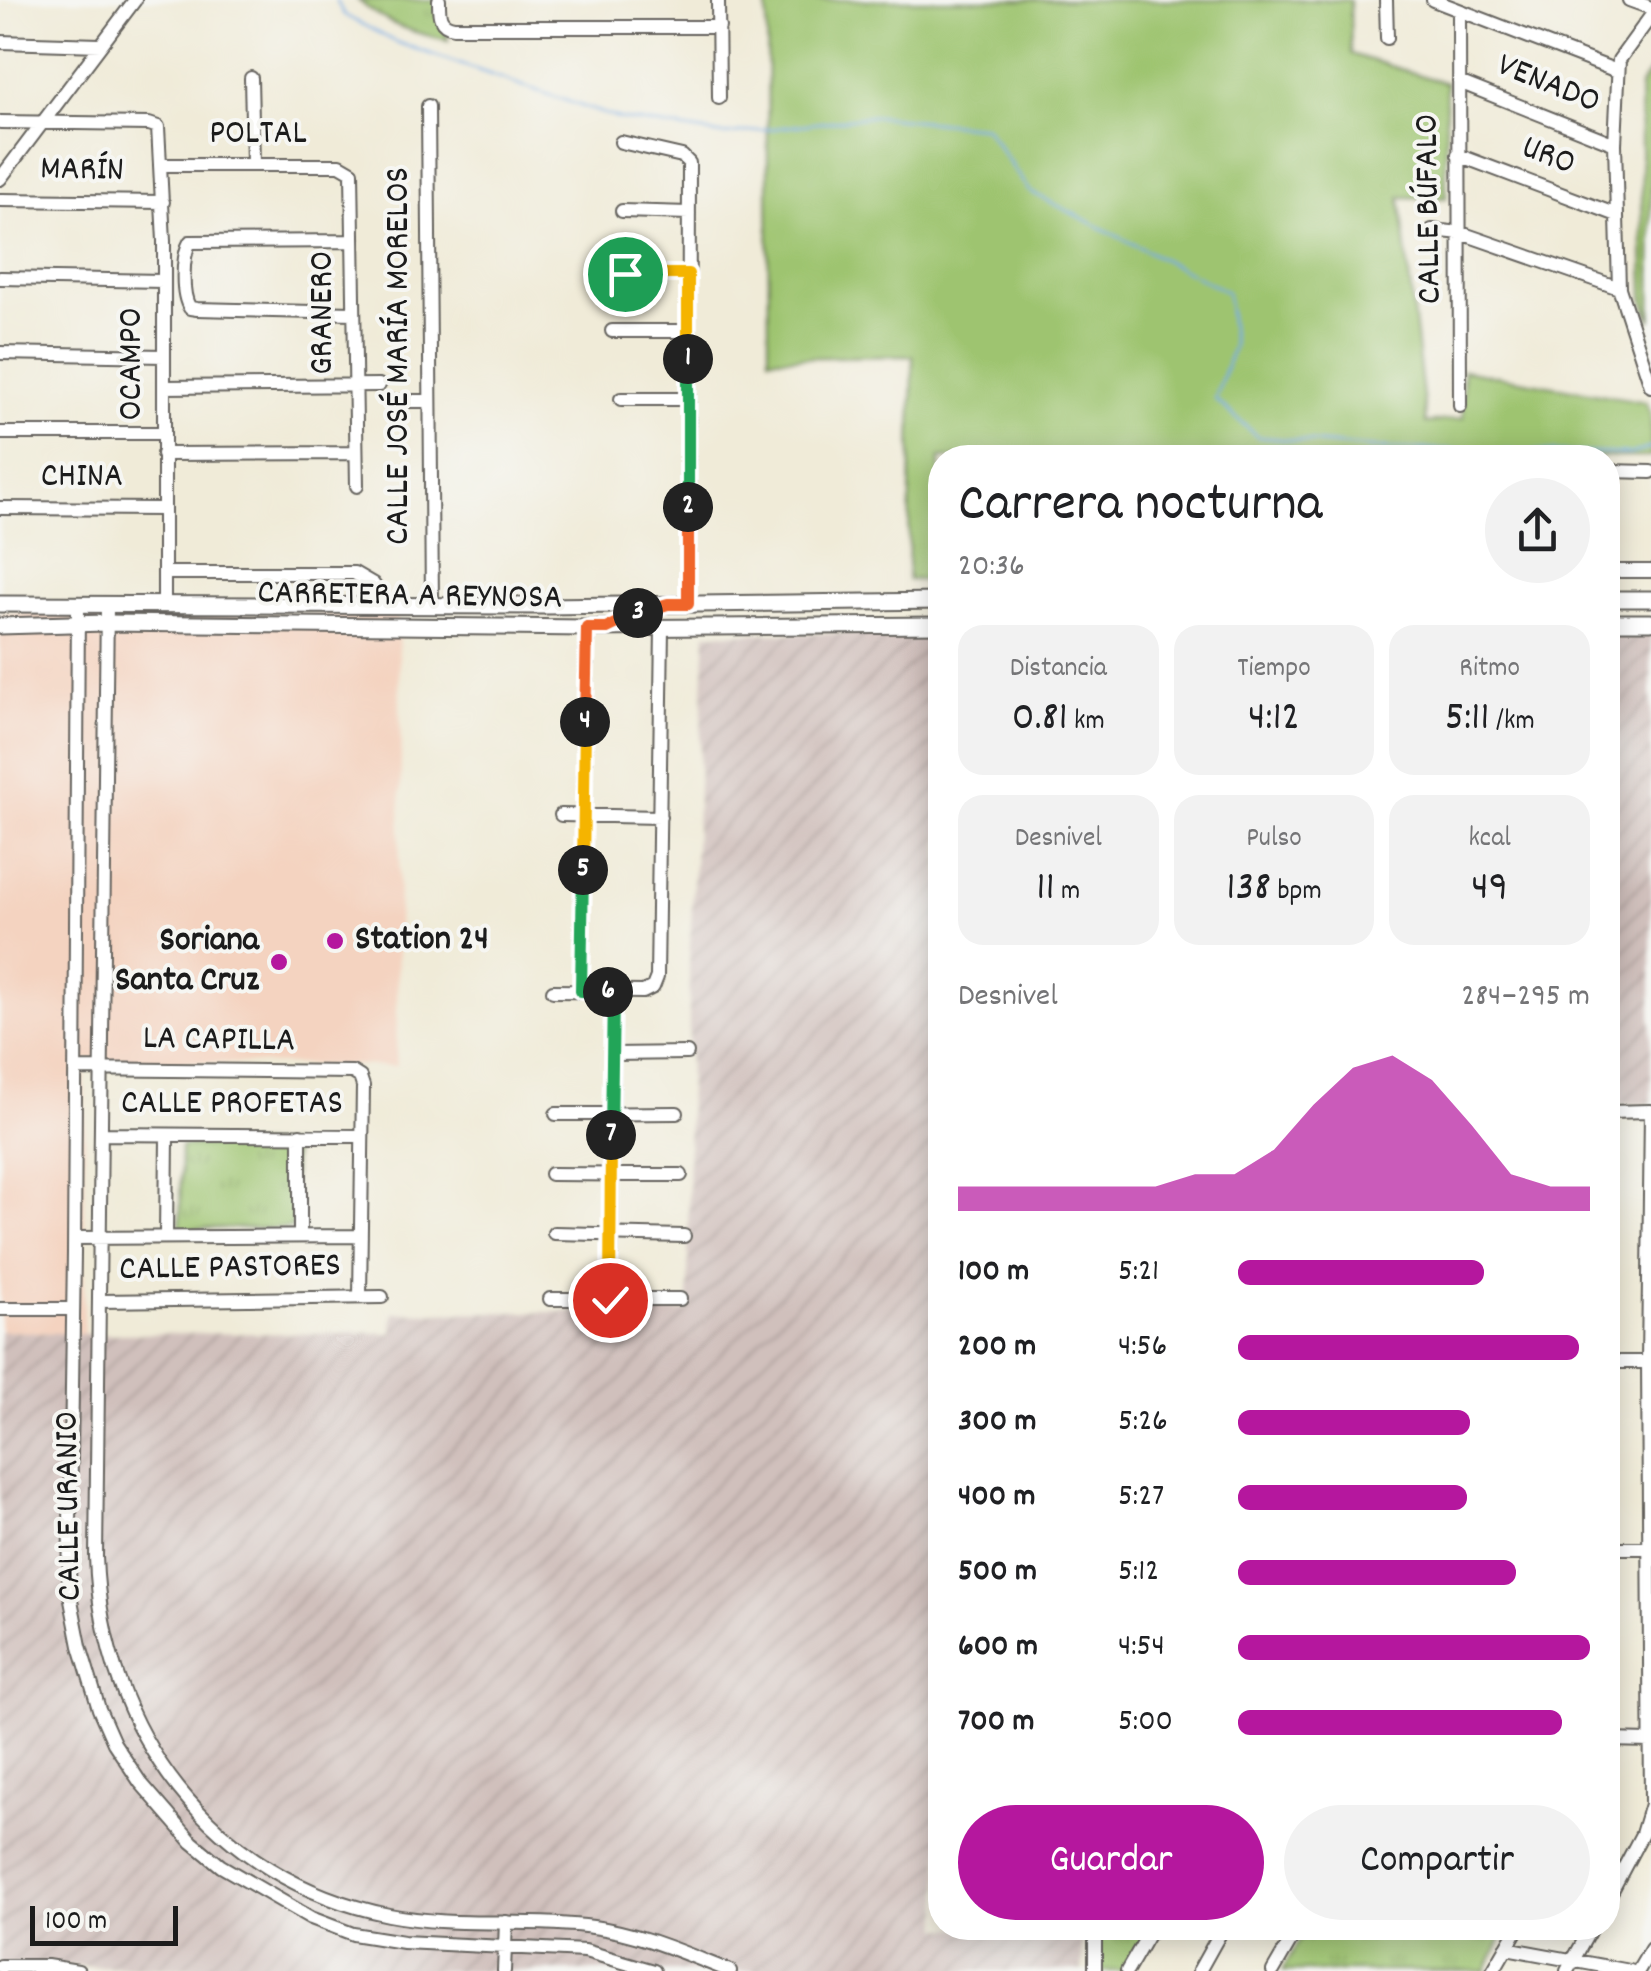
<!DOCTYPE html>
<html lang="es">
<meta charset="utf-8">
<style>
:root{--surface:#fff;--page:#f2f2f2;--text:#202124;--muted:#757577;--accent:#b5179e}
body{margin:0;font-family:Dekko,sans-serif;background:var(--page);color:var(--text);height:100vh;display:flex;flex-direction:column;font-size:38px;white-space:nowrap}
*{box-sizing:border-box;margin:0}
p{font-size:32px;color:var(--muted)}
.icon{flex:none;width:55px;height:55px;fill:none;stroke:currentColor;stroke-width:2;stroke-linecap:round;stroke-linejoin:round}
.map{position:relative;flex:1;overflow:hidden}
.side{position:absolute;left:928px;top:445px;width:692px;height:1495px;display:flex;flex-direction:column;background:var(--surface);border-radius:40px;box-shadow:0 5px 25px #0003}
.side>*{flex:none}
.scale{position:absolute;left:30px;bottom:25px;width:148px;box-sizing:border-box;padding-left:10px;border:5px solid #1c1c1c;border-top:0;font-size:28px;line-height:35px;white-space:nowrap;color:#1c1c1c;-webkit-text-stroke:8px #f6f6f2;paint-order:stroke}
.pin{position:absolute;display:grid;place-items:center;width:85px;height:85px;color:#fff;margin:-42px;border:5px solid #fff;border-radius:50%;box-shadow:0 2px 10px #0007}
.km{position:absolute;width:50px;height:50px;margin:-25px;border-radius:50%;background:#222;color:#fff;font-size:28px;line-height:50px;text-align:center}
.round{display:grid;place-items:center;flex:none;width:105px;height:105px;border-radius:52px;background:var(--page)}
.head{display:flex;align-items:center;justify-content:space-between;height:170px;padding:0 30px}
h1{font-size:55px;font-weight:600;line-height:75px}
.stats{display:grid;grid-template-columns:repeat(3,1fr);gap:15px;height:170px;padding:10px 30px}
.stats div{display:grid;align-content:center;border-radius:25px;background:var(--page);text-align:center}
.stats b{font-size:42px;font-weight:600}
.stats small{font-size:28px;font-weight:400}
.stats p{font-size:28px}
.chart{height:280px;padding:20px 30px}
.chart p{display:flex;justify-content:space-between}
.chart svg{width:100%;height:180px;margin-top:10px;fill:var(--accent);opacity:.7}
.button{display:flex;gap:20px;margin-top:auto;padding:20px 30px}
.button a{flex:1;height:115px;border-radius:60px;background:var(--accent);color:#fff;font-size:40px;font-weight:600;line-height:115px;text-align:center}
.button a+a{background:var(--page);color:var(--text)}
ul{padding:0 30px;list-style:none;font-size:32px}
li{display:grid;grid-template-columns:160px 120px 1fr;align-items:center;height:75px}
li i{height:25px;border-radius:12px;background:var(--accent)}
.map>svg:first-child{display:block}
</style>
<div class="map">
<svg width="1651" height="1971" viewBox="0 0 1651 1971">
<defs>
<pattern id="industrial-furrows" width="10" height="10" patternUnits="userSpaceOnUse" patternTransform="scale(2.5)"><rect width="10" height="10" fill="#d0c0bc"/><path d="M-1 1l2-2M0 10L10 0M9 11l2-2" fill="none" stroke="#b2a4a1"/></pattern>
<pattern id="park-tufts" width="24" height="20" patternUnits="userSpaceOnUse" patternTransform="scale(2.5)"><rect width="24" height="20" fill="#9ec470"/><path d="M3 7l-1-3M5 7V3M7 7l1-3M15 17l-1-3M17 17v-4M19 17l1-3" fill="none" stroke="#88a860"/></pattern>
</defs>
<rect width="100%" height="100%" fill="#f6f6f2"/>
<filter id="ink" filterUnits="userSpaceOnUse"><feTurbulence type="fractalNoise" baseFrequency=".01" numOctaves="2"/><feDisplacementMap in="SourceGraphic" scale="20" xChannelSelector="R" yChannelSelector="G"/><feConvolveMatrix kernelMatrix="1 2 1 2 8 2 1 2 1" color-interpolation-filters="sRGB"/></filter>
<filter id="wash" filterUnits="userSpaceOnUse"><feTurbulence type="fractalNoise" baseFrequency=".0048" numOctaves="4" result="noise"/><feDisplacementMap in="SourceGraphic" scale="40" xChannelSelector="R" yChannelSelector="G"/><feGaussianBlur stdDeviation="2.25" result="paint"/><feColorMatrix in="noise" values="0 0 0 0 0 0 0 0 0 0 0 0 0 0 0 0 0 1.4 0 .05"/><feComposite in="paint" operator="in"/></filter>
<g filter="url(#wash)">
<rect width="100%" height="100%" fill="#f0ebd8"/>
<!-- built -->
<path fill="#f4d3c0" d="M0,613L398,615L401,759L396,1066L85,1060L84,1334L0,1331Z"/>
<!-- industrial -->
<path fill="url(#industrial-furrows)" d="M706,633L940,634V1928H1082V1971H399L0,1965V1331L84,1334L392,1333L393,1313L688,1311L689,964Z
M1608,633H1651V1104H1608Z"/>
<!-- green -->
<path fill="#9ec470" stroke="#5d7046" stroke-width="2.5" d="M767,0H1350L1351,54L1446,83V198L1400,197L1426,423L1463,418V370L1646,402L1651,417V457L940,458V580H908L913,356L769,358Z
M1651,70V321L1644,300L1640,86Z"/>
<!-- park -->
<path fill="url(#park-tufts)" stroke="#5d7046" stroke-width="2.5" d="M358,0H439L448,40C413,33 385,25 358,0Z
M293,1144L292,1228L180,1229L181,1146Z
M1095,1928H1152L1128,1971H1095Z
M1306,1928H1507L1486,1971H1282Z"/>
<g fill="none" stroke-linecap="round" stroke-linejoin="round">
<!-- stream -->
<path stroke="#75aae3" stroke-width="2.5" d="M336,0L344,15L396,42L619,119L724,135L873,116L985,127L1029,191L1227,292L1233,346L1215,399L1258,437L1370,448L1629,454L1651,448"/>
</g>
</g>
<g filter="url(#ink)">
<g fill="none" stroke-linecap="round" stroke-linejoin="round">
<defs>
<path id="minor" d="M439,0C439,13 438,25 454,27H719
M718,0L719,98
M1386,0L1387,38
M1433,0L1617,71
M1629,0L1651,8
M1459,11L1460,406
M1651,16L1619,60L1615,144L1619,288L1651,386
M0,42L100,45
M251,78L253,164
M1459,82L1615,144
M428,106L432,605
M0,122L149,124L158,127L164,241V604
M621,142L682,156L689,163L688,604
M1458,155L1617,215
M162,165H340L352,172L357,486
M0,179L135,0
M0,200L163,202
M622,211L689,213
M1432,230L1461,233L1619,288
M353,241L190,242C182,256 181,295 190,308L197,309L353,313
M625,274H689
M0,278L163,281
M612,331H688
M0,353L164,356
M164,387L379,385
M621,399H688
M397,401H430
M0,433H163
M163,454L354,453
M1608,471L1651,472
M0,508L163,509
M1608,571H1651
M164,573H354L373,584L388,605
M78,605L74,1253L69,1590L80,1646L99,1709L114,1743L140,1782L192,1842L221,1866L311,1918L353,1934L403,1942L585,1951L654,1971
M107,605L96,1557C102,1732 213,1880 389,1915C456,1928 526,1918 593,1927C640,1933 686,1954 730,1971
M561,815L660,817
M553,991L643,992L653,987L657,977L662,628
M581,991L587,628
M613,1054L687,1053
M75,1069L352,1072L360,1077L363,1086L360,1296
M1608,1112L1651,1111L1648,1362L1651,1804L1642,1834L1608,1898
M556,1114L677,1113
M102,1134L362,1136
M551,1174L681,1175
M554,1233L684,1236
M300,1235V1135
M166,1236L167,1136
M74,1238L361,1236
M550,1299H680
M611,1300L613,993
M100,1301L382,1297
M0,1309H73
M1608,1362H1651
M1608,1548H1651
M1608,1740L1651,1741
M1506,1948L1630,1971
M0,1966H47L78,1971
M504,1971L506,1922
M1095,1971V1928
M1127,1971L1152,1928
M1199,1971L1223,1928
M1273,1971L1298,1928
M1493,1971L1518,1928
M1567,1971L1591,1928
M1638,1971L1651,1949"/>
<path id="major" d="M1608,599H1651
M0,604L545,606L940,601
M1608,622H1651
M0,626L106,623L587,628L940,625"/>
</defs>
<!-- minor casing -->
<use href="#minor" stroke="#66645e" stroke-width="16"/>
<!-- major casing -->
<use href="#major" stroke="#66645e" stroke-width="19"/>
<!-- minor -->
<use href="#minor" stroke="#fff" stroke-width="12"/>
<!-- major -->
<use href="#major" stroke="#fff" stroke-width="15"/>
</g>
</g>
<g fill="none" stroke-linecap="round" stroke-linejoin="round" filter="url(#ink)">
<defs>
<path id="split-1" d="M625,274H688V359"/>
<path id="split-2" d="M688,507V359"/>
<path id="split-3" d="M638,613L668,604H688V507"/>
<path id="split-4" d="M585,722L587,628H607L638,613"/>
<path id="split-5" d="M583,870L585,722"/>
<path id="split-6" d="M583,870L581,991L608,992"/>
<path id="split-7" d="M608,992H613L611,1135"/>
<path id="split-8" d="M610,1300L611,1135"/>
</defs>
<!-- split-1 casing -->
<use href="#split-1" stroke="#fff" stroke-width="20"/>
<!-- split-2 casing -->
<use href="#split-2" stroke="#fff" stroke-width="20"/>
<!-- split-3 casing -->
<use href="#split-3" stroke="#fff" stroke-width="20"/>
<!-- split-4 casing -->
<use href="#split-4" stroke="#fff" stroke-width="20"/>
<!-- split-5 casing -->
<use href="#split-5" stroke="#fff" stroke-width="20"/>
<!-- split-6 casing -->
<use href="#split-6" stroke="#fff" stroke-width="20"/>
<!-- split-7 casing -->
<use href="#split-7" stroke="#fff" stroke-width="20"/>
<!-- split-8 casing -->
<use href="#split-8" stroke="#fff" stroke-width="20"/>
<!-- split-1 -->
<use href="#split-1" stroke="#f5b400" stroke-width="12"/>
<!-- split-2 -->
<use href="#split-2" stroke="#22a559" stroke-width="12"/>
<!-- split-3 -->
<use href="#split-3" stroke="#f0652b" stroke-width="12"/>
<!-- split-4 -->
<use href="#split-4" stroke="#f0652b" stroke-width="12"/>
<!-- split-5 -->
<use href="#split-5" stroke="#f5b400" stroke-width="12"/>
<!-- split-6 -->
<use href="#split-6" stroke="#22a559" stroke-width="12"/>
<!-- split-7 -->
<use href="#split-7" stroke="#22a559" stroke-width="12"/>
<!-- split-8 -->
<use href="#split-8" stroke="#f5b400" stroke-width="12"/>
</g>
<!-- markers -->
<g fill="#b5179e" stroke="#f6f6f2" stroke-width="4">
<circle cx="335" cy="941" r="10"/>
<circle cx="279" cy="962" r="10"/>
</g>
<g text-anchor="middle" dominant-baseline="central" stroke-width="8" stroke-linejoin="round" paint-order="stroke">
<!-- street labels -->
<g font-size="35" fill="#1c1c1c" stroke="#f6f6f2">
<text transform="translate(1548 85) rotate(22)">VENADO</text>
<text x="258" y="135">POLTAL</text>
<text transform="translate(1548 157) rotate(21)">URO</text>
<text transform="translate(82 171) rotate(1)">MARÍN</text>
<text transform="translate(1430 209) rotate(-91)">CALLE BÚFALO</text>
<text transform="translate(324 313) rotate(-90)">GRANERO</text>
<text transform="translate(400 356) rotate(-90)">CALLE JOSÉ MARÍA MORELOS</text>
<text transform="translate(133 364) rotate(-90)">OCAMPO</text>
<text x="82" y="478">CHINA</text>
<text transform="translate(410 597) rotate(1)">CARRETERA A REYNOSA</text>
<text transform="translate(219 1041) rotate(1)">LA CAPILLA</text>
<text x="232" y="1105">CALLE PROFETAS</text>
<text transform="translate(230 1269) rotate(-1)">CALLE PASTORES</text>
<text transform="translate(70 1506) rotate(-91)">CALLE URANIO</text>
</g>
<!-- poi labels -->
<g font-size="35" font-weight="bold" fill="#1c1c1c" stroke="#f6f6f2" text-anchor="start">
<text x="355" y="941">Station 24</text>
<text x="259" y="942" text-anchor="end">Soriana<tspan x="259" dy="40">Santa Cruz</tspan></text>
</g>
</g>
</svg>
<div class="scale">100 m</div>
<div class="pin" style="left:625px;top:274px;background:#1e9e55"><svg class="icon" aria-label="arrive" viewBox="0 0 24 24"><path d="M6 21V4h12l-3 4 3 4H6"/></svg></div>
<div class="pin" style="left:610px;top:1300px;background:#d93025"><svg class="icon" aria-label="check" viewBox="0 0 24 24"><path d="M5 12l5 5 9-10"/></svg></div>
<b class="km" style="left:688px;top:359px">1</b>
<b class="km" style="left:688px;top:507px">2</b>
<b class="km" style="left:638px;top:613px">3</b>
<b class="km" style="left:585px;top:722px">4</b>
<b class="km" style="left:583px;top:870px">5</b>
<b class="km" style="left:608px;top:992px">6</b>
<b class="km" style="left:611px;top:1135px">7</b>
<section class="side">
<div class="head"><div><h1>Carrera nocturna</h1><p>20:36</p></div><a class="round"><svg class="icon" aria-label="share" viewBox="0 0 24 24"><path d="M12 15V3M7 8l5-5 5 5M5 13v7h14v-7"/></svg></a></div>
<div class="stats">
<div><p>Distancia</p><b>0.81<small> km</small></b></div>
<div><p>Tiempo</p><b>4:12</b></div>
<div><p>Ritmo</p><b>5:11<small> /km</small></b></div>
</div>
<div class="stats">
<div><p>Desnivel</p><b>11<small> m</small></b></div>
<div><p>Pulso</p><b>138<small> bpm</small></b></div>
<div><p>kcal</p><b>49</b></div>
</div>
<div class="chart"><p><span>Desnivel</span>284–295 m</p>
<svg viewBox="0 0 160 44" preserveAspectRatio="none"><path d="M0 44V38L10 38L20 38L30 38L40 38L50 38L60 35L70 35L80 29L90 18L100 9L110 6L120 12L130 23L140 35L150 38L160 38V44z"/></svg>
</div>
<ul>
<li><b>100 m</b>5:21<i style="width:70%"></i></li>
<li><b>200 m</b>4:56<i style="width:97%"></i></li>
<li><b>300 m</b>5:26<i style="width:66%"></i></li>
<li><b>400 m</b>5:27<i style="width:65%"></i></li>
<li><b>500 m</b>5:12<i style="width:79%"></i></li>
<li><b>600 m</b>4:54<i style="width:100%"></i></li>
<li><b>700 m</b>5:00<i style="width:92%"></i></li>
</ul>
<div class="button"><a>Guardar</a><a>Compartir</a></div>
</section>
</div>
